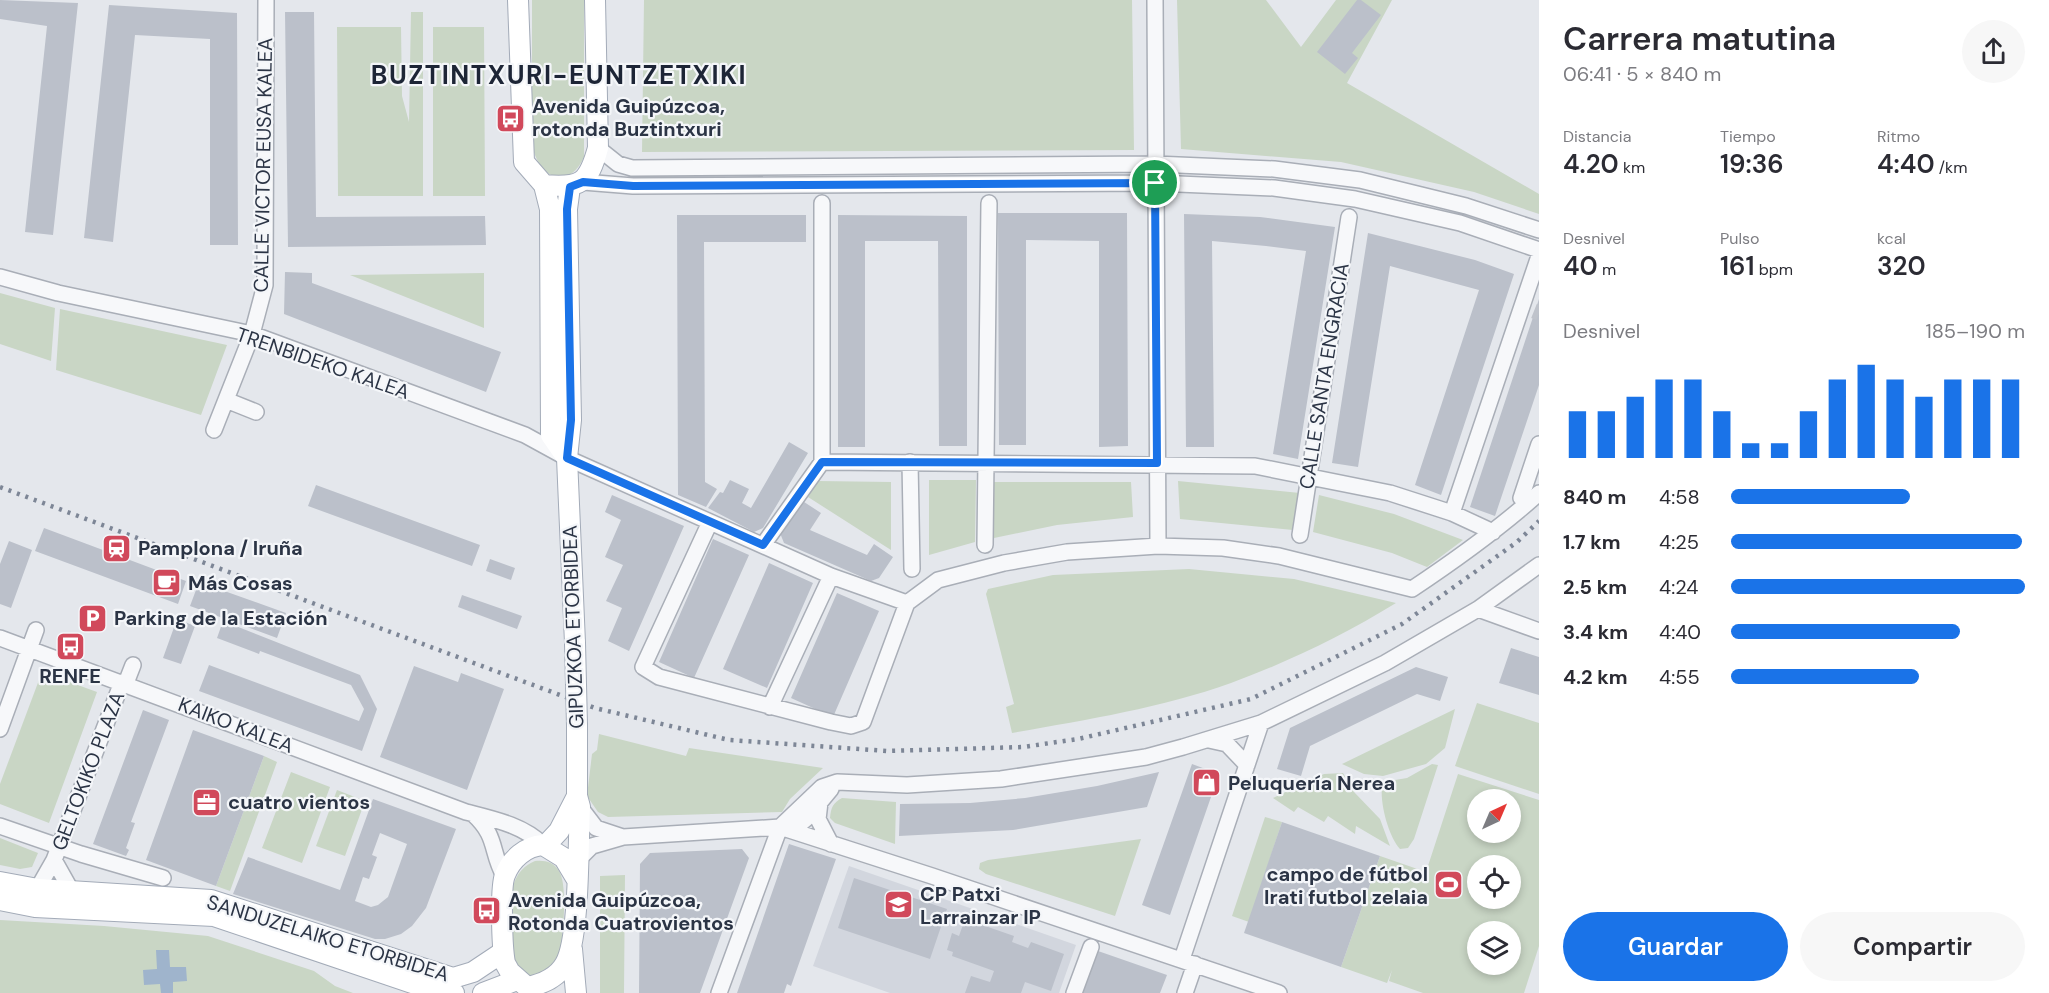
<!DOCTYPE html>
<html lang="es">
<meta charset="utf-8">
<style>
:root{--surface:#fff;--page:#f7f7f7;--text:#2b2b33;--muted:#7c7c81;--accent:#1a73e8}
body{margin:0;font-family:"DM Sans",sans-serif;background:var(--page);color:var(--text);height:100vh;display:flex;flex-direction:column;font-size:22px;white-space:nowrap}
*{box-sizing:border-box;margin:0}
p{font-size:20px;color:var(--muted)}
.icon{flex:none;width:33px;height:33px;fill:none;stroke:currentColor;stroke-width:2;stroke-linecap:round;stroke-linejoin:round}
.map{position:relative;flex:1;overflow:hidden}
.details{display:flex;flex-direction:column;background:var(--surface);width:510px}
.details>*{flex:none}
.needle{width:39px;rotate:44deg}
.tools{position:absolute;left:1467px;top:789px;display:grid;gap:12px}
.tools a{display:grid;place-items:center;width:54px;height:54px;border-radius:50%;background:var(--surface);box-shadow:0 3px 9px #0003;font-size:30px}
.pin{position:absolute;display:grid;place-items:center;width:51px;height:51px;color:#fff;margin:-26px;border:3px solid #fff;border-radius:50%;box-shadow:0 2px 6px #0007}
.round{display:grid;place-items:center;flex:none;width:63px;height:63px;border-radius:32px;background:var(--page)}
.head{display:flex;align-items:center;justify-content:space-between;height:102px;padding:0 24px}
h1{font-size:33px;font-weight:600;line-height:45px}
.metrics{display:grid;grid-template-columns:repeat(3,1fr);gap:9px;height:102px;padding:6px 24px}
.metrics div{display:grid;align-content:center}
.metrics b{font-size:26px;font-weight:600}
.metrics small{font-size:16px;font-weight:400}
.metrics p{font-size:16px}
.chart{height:168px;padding:12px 24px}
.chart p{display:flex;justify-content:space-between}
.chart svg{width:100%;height:108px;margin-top:6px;stroke:var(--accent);stroke-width:6}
.primary-button{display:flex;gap:12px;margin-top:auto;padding:12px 24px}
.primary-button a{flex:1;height:69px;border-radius:36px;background:var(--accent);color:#fff;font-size:24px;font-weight:600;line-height:69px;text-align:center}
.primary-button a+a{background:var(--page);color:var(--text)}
ul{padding:0 24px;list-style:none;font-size:20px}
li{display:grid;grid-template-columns:96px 72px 1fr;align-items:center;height:45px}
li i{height:15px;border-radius:8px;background:var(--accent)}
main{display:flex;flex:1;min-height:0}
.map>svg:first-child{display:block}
</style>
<main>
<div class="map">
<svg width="1539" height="993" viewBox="0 0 1539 993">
<rect width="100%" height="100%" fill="#e4e7ec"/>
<!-- built -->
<path fill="#d2d6de" d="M849,866L1076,945L1059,993H890L813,966Z"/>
<!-- green -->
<path fill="#c9d6c5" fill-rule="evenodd" d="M532,0H584V157C568,192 539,178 532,145Z
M644,0H1132L1134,150L642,152Z
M1177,0H1266L1301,47L1336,0H1392L1347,83L1539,194V214L1474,192L1341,162L1181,149Z
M411,12H423V196H338L337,27H401L402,96L409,122Z
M433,27H484L485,196H433Z
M484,273V328L350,275Z
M0,293L55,308L51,361L0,344Z
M60,309L227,345L201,415L56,370Z
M929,480H976L975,542L929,555Z
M818,481L891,482V550L808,497Z
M1178,481L1300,493L1293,530L1180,519Z
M994,482H1131L1133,517L1057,525L994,538Z
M1319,495L1394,514L1463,540L1427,567L1392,553L1313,532Z
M1189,569L1294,579L1396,603C1344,635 1288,662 1231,683C1161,708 1085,720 1012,733L1006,707L1014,704L986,594L988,589L1053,575Z
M42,672L97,692L49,823L0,804V784Z
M1477,703L1539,723V794L1455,766Z
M1455,709L1445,748L1426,764L1383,776L1364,774L1342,764Z
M599,734L686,756L689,748L823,768L790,799L782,812L608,817L598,812L587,796L592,754L597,750Z
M264,756L277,762L230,891L216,886Z
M1432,764L1438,765L1414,839L1408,848L1400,849C1388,836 1378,798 1383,782L1407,778Z
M291,772L330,787L302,863L262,848Z
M1343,773L1354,792L1380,819L1390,846L1356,826L1355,834L1328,816L1324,822L1298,807L1294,812L1273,798L1324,774Z
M1458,774L1539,800V946L1524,993H1423L1389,981L1392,970L1387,983L1341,967L1380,856L1426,872ZM1478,800H1510V832H1478ZM1478,866H1510V898H1478ZM1478,932H1510V964H1478Z
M337,790L365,801L345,856L316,846Z
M842,798L896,802L895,844L835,823L830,818C831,807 833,803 842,798Z
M1265,817L1282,822L1249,922L1232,916Z
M0,838L38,853L32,867L20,869L0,865Z
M1141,839L1115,916L986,874L979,869L980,863L988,860Z
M535,861C545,860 554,862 559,871C569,886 562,947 558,964L533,978L525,975L512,960C512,930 499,875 535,861Z
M625,875L624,993H600V876Z
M0,920L104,926L208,936L314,971L335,986L353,993H0Z"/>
<!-- water -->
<path fill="#9fb4cc" d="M156,950H169L170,967H186L187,981L173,982V993H161L160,984L144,985L143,970L157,969Z"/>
<!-- building -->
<path fill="#bbc0ca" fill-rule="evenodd" d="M0,0L78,3L53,235L25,232L47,26L0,19Z
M1357,0H1361L1381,15L1352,53L1358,58L1345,74L1317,52Z
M109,5L237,13L238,245H210V39L135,35L113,242L84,238Z
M285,12H314L316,217L485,216L486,245L288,247Z
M998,213H1127L1128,446L1099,447V241L1026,240V445H999Z
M1184,214L1260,217L1335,227L1298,459L1273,454L1306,251L1266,246L1212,241L1214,447H1186Z
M677,215H806V242H704L705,482L717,489L706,507L678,495Z
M838,215L967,216V446H939L938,241H865V447H838Z
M1368,233L1475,260L1514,274L1441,495L1415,485L1479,290L1390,266L1358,467L1332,463Z
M285,272L312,273V283L501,352L486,392L284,314Z
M1539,299V385L1495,516L1470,507Z
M789,442L808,453L763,528L754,532L708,508L720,492L723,493L730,480L749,489L742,503L751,508Z
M316,485L480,545L472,566L308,506Z
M612,495L684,526L629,651L608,641L622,608L606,601L623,565L605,557L621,520L605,512Z
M801,500L821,513L810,530L867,555L874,544L893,557L879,578L871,581L784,543L780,533Z
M44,528L186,581L178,604L35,551Z
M713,539L749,555L694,678L659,662Z
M9,541L32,550L11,608L0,604V564Z
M490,559L515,568L511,580L486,571Z
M769,563L813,583L767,688L723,669Z
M199,582L286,613L277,638L190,606Z
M837,593L879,611L833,717L791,698Z
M462,595L522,616L517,629L458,607Z
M177,619L195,626L181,664L163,658Z
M223,621L360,675L377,709L362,751L199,691L209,665L359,721L364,709L351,685L260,651L259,654L217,638Z
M1511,648L1539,657V695L1499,683Z
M414,666L458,682L461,673L504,689L467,790L380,757Z
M1416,667L1448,677L1440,701L1417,694L1310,746L1301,776L1277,769L1290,728Z
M143,710L169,720L131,822L135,823L126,848L129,850L126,856L93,844Z
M193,730L264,756L216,886L146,860Z
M1192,764L1219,774L1170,915L1142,905Z
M1159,772L1147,807L1013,830L899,836L900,804L970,803L1025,798L1097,786Z
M373,799L456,829L426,908L412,926L401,934L385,939H375L233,894L248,857L340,890ZM380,833L407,844L388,897L378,905L371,907L355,901L363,877L369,879L377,857L372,855Z
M1282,822L1380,856L1341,967L1244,933Z
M789,844L836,859L791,986L787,984L784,993H737Z
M742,849L749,858L700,993H639L640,864L650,853Z
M854,878L947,909L930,959L838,928Z
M965,919L1014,936L1012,942L1028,948L1031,942L1064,954L1051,991L1025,982L1021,993H965L971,976L990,982L994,971L952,956L953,952L947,950L952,933L959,936Z
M1098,951L1167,975L1160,993H1081Z"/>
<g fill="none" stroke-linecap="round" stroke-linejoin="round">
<!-- minor-tunnel -->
<path stroke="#bfc3cb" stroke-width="15" stroke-dasharray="15 8" stroke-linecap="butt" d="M1534,311L1539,313"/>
<defs>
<path id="minor" d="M1155,0L1158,546
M598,148L618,164L632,168L1155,164L1274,169L1360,180L1466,206L1539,230
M583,182L633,186L1155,183L1274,188L1355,199L1460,223L1539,250
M0,277L58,293L252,334L525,435L567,458L831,576L907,603L938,580L1004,563L1067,552L1158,546L1223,548L1279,556L1412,589C1457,559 1499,529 1539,493
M226,400L256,412
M214,430L252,334L265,285L266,0
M822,462L1255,466L1390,493L1452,513L1493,532
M910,462L912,569
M1521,498L1539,444
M1452,513L1539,256
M710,522L643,667L659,677L831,722L851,726L863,722L907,603
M1300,535L1349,217
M763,545L822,462V203
M985,545L989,203
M1478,609L1539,631
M0,638L466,812C493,819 523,825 543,845
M126,683L133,665
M770,707L831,576
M0,729L36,630
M1209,740L1227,744L1247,765
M820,802L818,819L831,844
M580,807L596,828L623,837
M473,814C498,837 490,850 504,876
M0,826L81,854L163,878
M793,830L807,818L831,789
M54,860L72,892
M577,861L592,846L623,837L780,827L932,876L1279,993
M34,895L54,860L122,682
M1182,959L1261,723
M719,993L780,827L822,787L837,782L907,785L1001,779L1146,757L1183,747L1261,723L1385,663L1478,609L1539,565
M1074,993L1091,947
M1185,993L1195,964"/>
<path id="major" d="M518,0L524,162L544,185C581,188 588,184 598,148L595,0
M544,185L550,209L551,435L567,458
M570,187L567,209L571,420L567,458L575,643
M545,846L559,831L577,796
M576,878L564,858L543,845C526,846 511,859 505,875C500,887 502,948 505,963L510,972L527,987C543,984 557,978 565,964C580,939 578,841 580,807L577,796V726
M0,882L38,889L211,900L453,978L473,972L503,952
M0,900L35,907L214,916L430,989L454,993
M572,949L576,993
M483,993L517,980"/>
</defs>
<!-- minor casing -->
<use href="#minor" stroke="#a9aeb7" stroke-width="18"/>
<!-- major casing -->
<use href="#major" stroke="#a3abb8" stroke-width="22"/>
<!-- minor -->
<use href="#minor" stroke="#f7f8fa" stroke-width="15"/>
<!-- major -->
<use href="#major" stroke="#fff" stroke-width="20"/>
<!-- rail -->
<path stroke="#7d8696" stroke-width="4.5" stroke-dasharray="3 6" stroke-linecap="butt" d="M0,487L595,708L729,740L887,751L1023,747L1078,739L1251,699L1402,624L1517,542L1539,521"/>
<defs>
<path id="major-bridge" d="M575,643L577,726"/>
</defs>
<!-- major-bridge casing -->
<use href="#major-bridge" stroke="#a3abb8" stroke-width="22" stroke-linecap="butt"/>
<!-- major-bridge -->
<use href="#major-bridge" stroke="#fff" stroke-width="20"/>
</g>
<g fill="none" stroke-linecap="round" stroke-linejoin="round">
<defs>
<path id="route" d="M583,182L633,186L1155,183L1157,463L822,462L763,545L567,458L571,420L567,209L570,187Z"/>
</defs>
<!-- route casing -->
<use href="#route" stroke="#fff" stroke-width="12"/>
<!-- route -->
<use href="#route" stroke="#1a73e8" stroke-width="8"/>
</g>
<!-- icons -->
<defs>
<symbol id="bus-square" viewBox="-11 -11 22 22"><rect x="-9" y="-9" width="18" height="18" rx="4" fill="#d1495b" stroke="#f4f6f9"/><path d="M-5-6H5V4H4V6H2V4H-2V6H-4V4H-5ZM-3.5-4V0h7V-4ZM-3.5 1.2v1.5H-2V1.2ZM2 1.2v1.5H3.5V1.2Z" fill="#fff"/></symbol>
<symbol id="station-square" viewBox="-11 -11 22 22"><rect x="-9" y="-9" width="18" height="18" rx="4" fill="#d1495b" stroke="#f4f6f9"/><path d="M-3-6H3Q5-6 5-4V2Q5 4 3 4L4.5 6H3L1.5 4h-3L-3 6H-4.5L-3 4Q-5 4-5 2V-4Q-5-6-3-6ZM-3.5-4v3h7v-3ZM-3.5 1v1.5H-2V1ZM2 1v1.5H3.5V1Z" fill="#fff"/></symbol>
<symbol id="cafe-square" viewBox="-11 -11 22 22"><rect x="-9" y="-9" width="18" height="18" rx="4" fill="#d1495b" stroke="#f4f6f9"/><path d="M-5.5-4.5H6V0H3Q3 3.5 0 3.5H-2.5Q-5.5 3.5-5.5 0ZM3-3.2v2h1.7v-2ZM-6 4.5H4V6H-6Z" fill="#fff"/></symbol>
<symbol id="parking-square" viewBox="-11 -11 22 22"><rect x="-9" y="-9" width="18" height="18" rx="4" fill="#d1495b" stroke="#f4f6f9"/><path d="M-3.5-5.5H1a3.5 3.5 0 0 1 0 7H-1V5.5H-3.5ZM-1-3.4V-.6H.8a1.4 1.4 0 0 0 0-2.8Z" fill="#fff"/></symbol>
<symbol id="shop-square" viewBox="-11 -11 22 22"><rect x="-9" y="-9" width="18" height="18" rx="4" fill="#d1495b" stroke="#f4f6f9"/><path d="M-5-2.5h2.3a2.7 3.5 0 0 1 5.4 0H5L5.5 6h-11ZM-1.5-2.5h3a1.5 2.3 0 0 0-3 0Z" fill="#fff"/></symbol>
<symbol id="office-square" viewBox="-11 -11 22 22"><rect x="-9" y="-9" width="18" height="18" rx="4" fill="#d1495b" stroke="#f4f6f9"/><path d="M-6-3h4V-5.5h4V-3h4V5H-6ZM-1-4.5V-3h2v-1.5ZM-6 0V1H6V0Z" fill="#fff"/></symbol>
<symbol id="stadium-square" viewBox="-11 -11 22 22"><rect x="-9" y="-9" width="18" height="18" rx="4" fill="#d1495b" stroke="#f4f6f9"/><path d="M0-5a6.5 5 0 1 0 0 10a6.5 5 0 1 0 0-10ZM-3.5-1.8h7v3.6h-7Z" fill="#fff"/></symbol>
<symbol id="school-square" viewBox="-11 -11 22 22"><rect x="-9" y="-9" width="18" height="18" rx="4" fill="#d1495b" stroke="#f4f6f9"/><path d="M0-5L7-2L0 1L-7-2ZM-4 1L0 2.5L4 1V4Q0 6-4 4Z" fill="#fff"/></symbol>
</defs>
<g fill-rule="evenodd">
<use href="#bus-square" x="494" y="102" width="33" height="33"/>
<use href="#station-square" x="100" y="532" width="33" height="33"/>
<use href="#cafe-square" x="150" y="566" width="33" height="33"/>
<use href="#parking-square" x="76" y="602" width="33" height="33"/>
<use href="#bus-square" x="54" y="630" width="33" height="33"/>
<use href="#shop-square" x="1190" y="766" width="33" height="33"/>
<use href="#office-square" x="190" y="786" width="33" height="33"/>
<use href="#stadium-square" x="1432" y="868" width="33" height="33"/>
<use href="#school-square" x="882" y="888" width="33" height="33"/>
<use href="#bus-square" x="470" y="894" width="33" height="33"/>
</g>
<g text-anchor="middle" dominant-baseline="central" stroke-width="4.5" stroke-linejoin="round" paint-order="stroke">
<!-- poi labels -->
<g font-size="20" font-weight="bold" fill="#2b3445" stroke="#f4f6f9" text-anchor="start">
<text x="532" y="106">Avenida Guipúzcoa,<tspan x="532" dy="23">rotonda Buztintxuri</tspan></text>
<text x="138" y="548">Pamplona / Iruña</text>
<text x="188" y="583">Más Cosas</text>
<text x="114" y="618">Parking de la Estación</text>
<text x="70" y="676" text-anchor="middle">RENFE</text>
<text x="1228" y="783">Peluquería Nerea</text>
<text x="228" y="802">cuatro vientos</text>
<text x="1428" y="874" text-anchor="end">campo de fútbol<tspan x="1428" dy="23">Irati futbol zelaia</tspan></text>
<text x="920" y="894">CP Patxi<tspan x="920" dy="23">Larrainzar IP</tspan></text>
<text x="508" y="900">Avenida Guipúzcoa,<tspan x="508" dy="23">Rotonda Cuatrovientos</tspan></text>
</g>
<!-- street labels -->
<g font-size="20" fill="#2b3445" stroke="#f4f6f9">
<text transform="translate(263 165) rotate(-89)">CALLE VICTOR EUSA KALEA</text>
<text transform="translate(323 363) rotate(19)">TRENBIDEKO KALEA</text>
<text transform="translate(1324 376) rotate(-81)">CALLE SANTA ENGRACIA</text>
<text transform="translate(573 627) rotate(-92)">GIPUZKOA ETORBIDEA</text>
<text transform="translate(236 725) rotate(21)">KAIKO KALEA</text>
<text transform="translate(88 771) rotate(-69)">GELTOKIKO PLAZA</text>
<text transform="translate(328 938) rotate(17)">SANDUZELAIKO ETORBIDEA</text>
</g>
<!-- district labels -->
<g font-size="26" font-weight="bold" letter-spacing="1.5" fill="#1d2536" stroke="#f4f6f9">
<text x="559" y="75">BUZTINTXURI-EUNTZETXIKI</text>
</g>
</g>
</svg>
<div class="tools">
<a><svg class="needle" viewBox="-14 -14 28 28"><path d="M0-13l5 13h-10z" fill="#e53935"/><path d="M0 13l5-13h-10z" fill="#7c7c81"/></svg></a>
<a><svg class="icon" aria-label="locate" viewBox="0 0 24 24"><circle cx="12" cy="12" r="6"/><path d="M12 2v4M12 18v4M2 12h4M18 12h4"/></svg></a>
<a><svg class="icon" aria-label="layers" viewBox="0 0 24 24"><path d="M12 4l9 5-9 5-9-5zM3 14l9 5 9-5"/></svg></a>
</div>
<div class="pin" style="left:1155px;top:183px;background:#1e9e55"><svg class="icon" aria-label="arrive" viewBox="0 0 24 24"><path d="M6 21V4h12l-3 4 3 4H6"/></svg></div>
</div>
<section class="details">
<div class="head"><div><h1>Carrera matutina</h1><p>06:41 · 5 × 840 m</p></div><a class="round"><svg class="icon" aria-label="share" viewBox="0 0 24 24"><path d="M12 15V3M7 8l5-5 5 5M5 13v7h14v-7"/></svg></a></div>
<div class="metrics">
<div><p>Distancia</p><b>4.20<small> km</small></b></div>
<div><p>Tiempo</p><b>19:36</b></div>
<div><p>Ritmo</p><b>4:40<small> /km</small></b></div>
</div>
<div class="metrics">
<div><p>Desnivel</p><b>40<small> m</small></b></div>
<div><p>Pulso</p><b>161<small> bpm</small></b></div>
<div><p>kcal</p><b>320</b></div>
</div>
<div class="chart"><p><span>Desnivel</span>185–190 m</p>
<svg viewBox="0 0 160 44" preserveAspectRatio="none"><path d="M5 44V25M15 44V25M25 44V19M35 44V12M45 44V12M55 44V25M65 44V38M75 44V38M85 44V25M95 44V12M105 44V6M115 44V12M125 44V19M135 44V12M145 44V12M155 44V12"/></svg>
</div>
<ul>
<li><b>840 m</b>4:58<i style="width:61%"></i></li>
<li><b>1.7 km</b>4:25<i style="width:99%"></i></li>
<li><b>2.5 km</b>4:24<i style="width:100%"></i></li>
<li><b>3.4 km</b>4:40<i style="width:78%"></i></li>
<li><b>4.2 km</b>4:55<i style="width:64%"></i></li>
</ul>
<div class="primary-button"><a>Guardar</a><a>Compartir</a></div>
</section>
</main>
